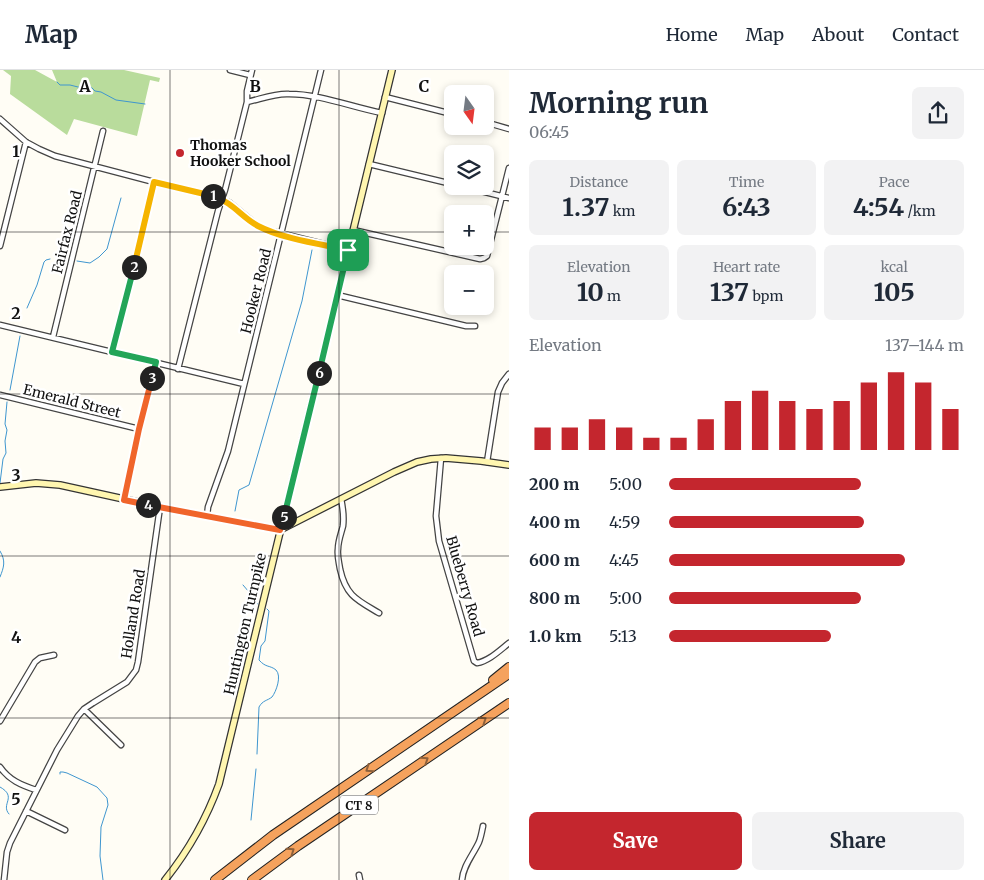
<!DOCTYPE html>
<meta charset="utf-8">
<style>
:root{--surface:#fff;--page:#f2f2f3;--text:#1f2937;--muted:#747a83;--line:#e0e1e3;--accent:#c4262e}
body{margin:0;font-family:Merriweather,serif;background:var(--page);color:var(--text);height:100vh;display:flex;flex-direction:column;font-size:19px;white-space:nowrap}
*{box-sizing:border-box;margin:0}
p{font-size:16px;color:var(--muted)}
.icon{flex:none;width:28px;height:28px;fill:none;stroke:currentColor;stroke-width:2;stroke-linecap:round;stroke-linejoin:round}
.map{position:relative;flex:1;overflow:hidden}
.details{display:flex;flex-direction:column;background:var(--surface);width:475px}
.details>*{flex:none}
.needle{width:32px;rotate:166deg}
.buttons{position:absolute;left:444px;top:15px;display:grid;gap:10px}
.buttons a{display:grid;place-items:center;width:50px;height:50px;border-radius:8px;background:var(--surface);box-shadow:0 2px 8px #0003;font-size:25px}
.pin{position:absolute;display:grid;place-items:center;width:42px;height:42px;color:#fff;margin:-21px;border-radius:10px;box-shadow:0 2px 8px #0006}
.km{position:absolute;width:25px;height:25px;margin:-12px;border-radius:50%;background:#222;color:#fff;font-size:14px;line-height:25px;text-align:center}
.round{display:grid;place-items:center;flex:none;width:52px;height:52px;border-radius:8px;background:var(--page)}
.headline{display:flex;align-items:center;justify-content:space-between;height:85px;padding:0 20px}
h1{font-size:28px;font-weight:700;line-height:38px}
.stats{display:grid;grid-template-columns:repeat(3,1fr);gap:8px;height:85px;padding:5px 20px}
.stats div{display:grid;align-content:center;border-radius:8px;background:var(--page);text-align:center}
.stats b{font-size:25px;font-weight:700}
.stats small{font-size:14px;font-weight:400}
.stats p{font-size:14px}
.chart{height:140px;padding:10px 20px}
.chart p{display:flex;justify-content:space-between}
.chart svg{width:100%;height:90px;margin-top:5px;stroke:var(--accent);stroke-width:6}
.button{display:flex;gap:10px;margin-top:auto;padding:10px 20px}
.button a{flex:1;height:58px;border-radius:8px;background:var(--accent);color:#fff;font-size:20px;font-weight:700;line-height:58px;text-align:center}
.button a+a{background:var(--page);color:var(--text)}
ul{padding:0 20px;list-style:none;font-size:16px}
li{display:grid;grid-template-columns:80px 60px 1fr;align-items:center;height:38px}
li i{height:12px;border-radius:6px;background:var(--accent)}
header{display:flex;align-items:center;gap:30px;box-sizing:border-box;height:70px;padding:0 25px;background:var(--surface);border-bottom:1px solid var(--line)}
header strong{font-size:24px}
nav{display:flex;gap:28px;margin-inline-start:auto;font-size:18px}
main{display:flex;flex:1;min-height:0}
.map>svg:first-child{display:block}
</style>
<header>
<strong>Map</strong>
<nav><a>Home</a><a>Map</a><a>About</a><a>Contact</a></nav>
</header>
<main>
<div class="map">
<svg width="509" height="810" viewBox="0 0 509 810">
<rect width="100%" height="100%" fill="#fffdf5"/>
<!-- forest -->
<path fill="#b9dc9c" d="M3,0H35L57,12L52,0H124L160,8L159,12L150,10L137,66L74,49L67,65L10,24L11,6Z"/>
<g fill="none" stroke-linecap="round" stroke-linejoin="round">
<!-- stream -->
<path stroke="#3f96cf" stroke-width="1" d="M57,12L60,15H70L82,18L85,16H90L95,21L101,22L116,30L145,34
M77,191L90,193L99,187L107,179L121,128
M27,238L37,215L44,192L46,190L50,189
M10,320L20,266
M0,413L3,389L6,383L5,371L7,360L5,354L7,332
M235,441L239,420L249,415L302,231L312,180
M0,481C6,491 4,497 0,507
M243,515L249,522L251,529L258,534
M257,684L259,637C263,630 267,631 272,627C276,622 282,606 276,600C270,595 266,598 259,590L261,576L265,571L269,541L267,539
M60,704V702H63L67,703L97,717L107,728L108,735L101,757L100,786L103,810
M0,717C18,727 0,734 9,744
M251,750L256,699"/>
<defs>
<path id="street" d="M230,0L250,5
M385,27L452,44
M247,32C261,29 275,23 289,24C320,24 351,37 382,43
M0,49L26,72L39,79L55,86L154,112L213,126L222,129L230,133L257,155L271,161L348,180
M485,52L509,59
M369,94L452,114
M461,116L509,128
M353,160L480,189L484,188L487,186L509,98
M0,176L26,72
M337,225L466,256H475
M0,255L244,314
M53,267L103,61
M113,282L154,112
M178,299L218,141L225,120L247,32V21L252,0
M0,325L139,359
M441,388L436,446L439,471L474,591L477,593C489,591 500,580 509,573
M487,392L498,322L502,313L509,304
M341,429C343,438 344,447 343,456C341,464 338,471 338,479C337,486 339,492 340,499C346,526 357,530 379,543
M125,430L139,359L155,293
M207,446L208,437L228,381L321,0
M84,639L121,675
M0,651L35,592L40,588L54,585
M0,697C9,710 21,715 36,720
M26,741L65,760
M359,805L360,810
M4,810L7,782L10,773L57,680L78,646L84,639L93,633L127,612L136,600L138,592L160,437
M462,810C463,796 473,785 479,772C481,767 482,761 483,756"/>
<path id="secondary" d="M0,417L36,413L60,415L160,437L280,460L394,402L417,392L431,389L446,388L481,391L509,395
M165,810C189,780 206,750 219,714L392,0"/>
<path id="highway" d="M493,610L509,597
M215,810L273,765L509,604
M252,810L298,776L509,633"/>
</defs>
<!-- street casing -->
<use href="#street" stroke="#444" stroke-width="7"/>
<!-- secondary casing -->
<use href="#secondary" stroke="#333" stroke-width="8"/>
<!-- highway casing -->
<use href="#highway" stroke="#222" stroke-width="10"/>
<!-- street -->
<use href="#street" stroke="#fff" stroke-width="4.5"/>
<!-- secondary -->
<use href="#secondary" stroke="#fff6b0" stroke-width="5.5"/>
<!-- highway -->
<use href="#highway" stroke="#f5a25d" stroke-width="8"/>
</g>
<!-- one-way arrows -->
<defs><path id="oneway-chevron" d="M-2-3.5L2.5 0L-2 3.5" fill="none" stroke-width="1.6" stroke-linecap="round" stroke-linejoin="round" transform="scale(1.25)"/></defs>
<g stroke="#8e613b">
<use href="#oneway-chevron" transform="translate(483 650) rotate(-34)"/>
<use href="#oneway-chevron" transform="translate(425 690) rotate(-34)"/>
<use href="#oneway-chevron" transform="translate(369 699) rotate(146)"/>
<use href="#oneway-chevron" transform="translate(291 781) rotate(-35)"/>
</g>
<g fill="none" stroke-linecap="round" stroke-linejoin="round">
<defs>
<path id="split-1" d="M213,126C234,133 241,147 258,156C283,169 320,174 348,180"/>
<path id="split-2" d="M134,197L154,112L213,126"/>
<path id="split-3" d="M134,197L112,282L156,292L152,308"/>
<path id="split-4" d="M148,435L124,430L139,359L152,308"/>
<path id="split-5" d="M148,435L280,460L284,447"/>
<path id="split-6" d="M284,447L319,303"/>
<path id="split-7" d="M319,303L348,180"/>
</defs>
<!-- split-1 casing -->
<use href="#split-1" stroke="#fff" stroke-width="10"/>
<!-- split-2 casing -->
<use href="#split-2" stroke="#fff" stroke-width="10"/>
<!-- split-3 casing -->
<use href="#split-3" stroke="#fff" stroke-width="10"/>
<!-- split-4 casing -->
<use href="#split-4" stroke="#fff" stroke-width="10"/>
<!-- split-5 casing -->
<use href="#split-5" stroke="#fff" stroke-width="10"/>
<!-- split-6 casing -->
<use href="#split-6" stroke="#fff" stroke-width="10"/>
<!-- split-7 casing -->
<use href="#split-7" stroke="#fff" stroke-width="10"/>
<!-- split-1 -->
<use href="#split-1" stroke="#f5b400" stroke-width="6"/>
<!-- split-2 -->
<use href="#split-2" stroke="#f5b400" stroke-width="6"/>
<!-- split-3 -->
<use href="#split-3" stroke="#22a559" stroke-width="6"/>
<!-- split-4 -->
<use href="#split-4" stroke="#f0652b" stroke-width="6"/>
<!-- split-5 -->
<use href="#split-5" stroke="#f0652b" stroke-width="6"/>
<!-- split-6 -->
<use href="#split-6" stroke="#22a559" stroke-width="6"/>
<!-- split-7 -->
<use href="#split-7" stroke="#22a559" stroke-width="6"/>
</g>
<!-- grid -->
<path fill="none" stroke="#111" stroke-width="1" stroke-opacity="0.55" d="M170,0V810M339,0V810M0,162H452M485,162H509M0,324H509M0,486H509M0,648H509"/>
<!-- markers -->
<circle fill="#c4262e" stroke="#fff" stroke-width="2" cx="180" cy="83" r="5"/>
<g text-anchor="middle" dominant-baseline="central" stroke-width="5" stroke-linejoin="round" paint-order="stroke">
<!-- shield labels -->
<rect fill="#fff" stroke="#585858" stroke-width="1" x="340" y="725.5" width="38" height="19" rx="4"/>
<g font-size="12" font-weight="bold" fill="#111">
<text x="359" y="735">CT 8</text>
</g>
<!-- poi labels -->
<g font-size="14" font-weight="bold" fill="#111" stroke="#fff" text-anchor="start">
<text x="190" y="75">Thomas<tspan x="190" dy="16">Hooker School</tspan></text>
</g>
<!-- street labels -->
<g font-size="14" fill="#111" stroke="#fff">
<text transform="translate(67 162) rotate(-76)">Fairfax Road</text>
<text transform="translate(256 221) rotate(-76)">Hooker Road</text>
<text transform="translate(72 331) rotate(14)">Emerald Street</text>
<text transform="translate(465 516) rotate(74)">Blueberry Road</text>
<text transform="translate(133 544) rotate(-81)">Holland Road</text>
<text transform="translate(245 554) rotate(-77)">Huntington Turnpike</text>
</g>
</g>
<g font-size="16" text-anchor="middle" font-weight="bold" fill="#111" stroke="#fff" stroke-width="5" stroke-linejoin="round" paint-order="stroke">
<text x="85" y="22">A</text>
<text x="255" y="22">B</text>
<text x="424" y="22">C</text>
<text x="16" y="87">1</text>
<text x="16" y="249">2</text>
<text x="16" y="411">3</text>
<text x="16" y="573">4</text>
<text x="16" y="735">5</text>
</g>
</svg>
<div class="buttons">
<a><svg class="needle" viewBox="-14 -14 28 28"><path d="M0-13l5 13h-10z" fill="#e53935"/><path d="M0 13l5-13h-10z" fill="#747a83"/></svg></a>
<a><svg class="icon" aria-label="layers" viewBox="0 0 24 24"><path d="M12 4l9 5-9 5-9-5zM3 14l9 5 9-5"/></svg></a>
<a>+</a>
<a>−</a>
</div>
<div class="pin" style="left:348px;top:180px;background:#1e9e55"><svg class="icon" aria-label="arrive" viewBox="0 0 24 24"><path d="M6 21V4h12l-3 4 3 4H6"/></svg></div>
<b class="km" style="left:213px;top:126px">1</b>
<b class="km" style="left:134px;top:197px">2</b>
<b class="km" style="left:152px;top:308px">3</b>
<b class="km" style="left:148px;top:435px">4</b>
<b class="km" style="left:284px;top:447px">5</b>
<b class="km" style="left:319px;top:303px">6</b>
</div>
<section class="details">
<div class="headline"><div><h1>Morning run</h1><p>06:45</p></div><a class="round"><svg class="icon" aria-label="share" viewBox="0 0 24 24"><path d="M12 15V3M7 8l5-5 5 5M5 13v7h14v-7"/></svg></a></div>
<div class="stats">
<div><p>Distance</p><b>1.37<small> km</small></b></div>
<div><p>Time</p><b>6:43</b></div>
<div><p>Pace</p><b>4:54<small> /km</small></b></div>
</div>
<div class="stats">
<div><p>Elevation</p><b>10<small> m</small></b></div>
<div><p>Heart rate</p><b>137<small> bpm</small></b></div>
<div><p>kcal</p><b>105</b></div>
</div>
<div class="chart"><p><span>Elevation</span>137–144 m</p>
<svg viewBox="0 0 160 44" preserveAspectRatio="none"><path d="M5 44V33M15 44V33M25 44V29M35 44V33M45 44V38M55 44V38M65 44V29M75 44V20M85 44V15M95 44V20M105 44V24M115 44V20M125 44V11M135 44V6M145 44V11M155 44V24"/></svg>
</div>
<ul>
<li><b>200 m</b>5:00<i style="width:65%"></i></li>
<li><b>400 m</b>4:59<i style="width:66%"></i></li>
<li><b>600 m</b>4:45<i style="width:80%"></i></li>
<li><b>800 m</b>5:00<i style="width:65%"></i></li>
<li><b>1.0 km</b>5:13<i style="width:55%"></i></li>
</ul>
<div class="button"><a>Save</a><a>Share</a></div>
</section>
</main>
